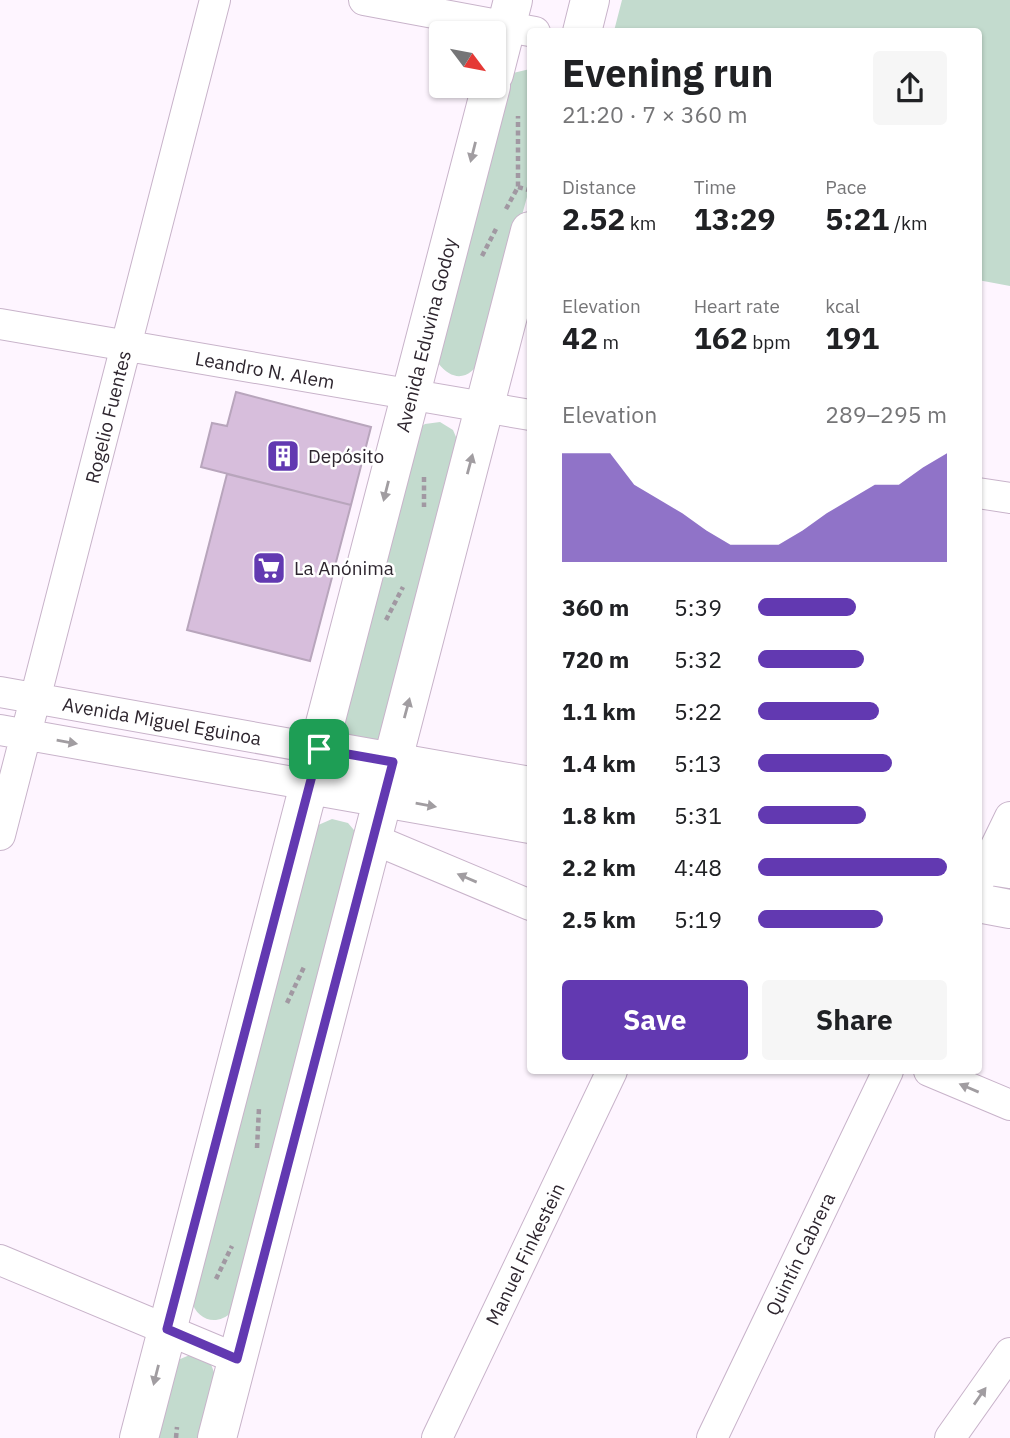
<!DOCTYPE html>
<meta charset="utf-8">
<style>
:root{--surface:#fff;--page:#f6f6f6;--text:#202124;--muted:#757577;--accent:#6239b1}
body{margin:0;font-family:"IBM Plex Sans",sans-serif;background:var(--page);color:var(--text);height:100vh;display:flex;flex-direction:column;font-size:26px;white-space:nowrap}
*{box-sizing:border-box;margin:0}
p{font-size:23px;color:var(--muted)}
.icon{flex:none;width:38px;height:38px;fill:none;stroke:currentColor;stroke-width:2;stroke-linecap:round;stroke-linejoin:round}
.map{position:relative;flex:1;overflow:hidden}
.sheet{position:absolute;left:527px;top:28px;width:455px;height:1046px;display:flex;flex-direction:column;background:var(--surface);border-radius:7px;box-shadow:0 2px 5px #0004}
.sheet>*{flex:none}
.needle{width:46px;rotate:122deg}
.fabs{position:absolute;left:429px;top:21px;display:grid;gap:14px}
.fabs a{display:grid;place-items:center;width:77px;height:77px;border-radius:7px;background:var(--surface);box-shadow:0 2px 5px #0004;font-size:35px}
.pin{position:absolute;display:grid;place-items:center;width:60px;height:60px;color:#fff;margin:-30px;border-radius:14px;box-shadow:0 4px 10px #0006}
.round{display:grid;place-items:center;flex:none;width:74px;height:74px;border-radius:7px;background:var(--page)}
.summary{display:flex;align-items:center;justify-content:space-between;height:119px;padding:0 35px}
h1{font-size:38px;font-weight:800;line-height:52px}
.metrics{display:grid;grid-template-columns:repeat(3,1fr);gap:10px;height:119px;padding:7px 35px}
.metrics div{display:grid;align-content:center}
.metrics b{font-size:30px;font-weight:800}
.metrics small{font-size:19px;font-weight:400}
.metrics p{font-size:19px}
.chart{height:196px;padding:14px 35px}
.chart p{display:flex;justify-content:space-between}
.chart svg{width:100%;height:126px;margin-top:7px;fill:var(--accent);opacity:.7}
.cta{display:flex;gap:14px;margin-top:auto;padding:14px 35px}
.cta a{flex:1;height:80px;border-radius:7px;background:var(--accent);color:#fff;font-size:28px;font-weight:800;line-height:80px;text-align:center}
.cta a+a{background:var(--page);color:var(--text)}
ul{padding:0 35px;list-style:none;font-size:23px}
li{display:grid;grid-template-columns:112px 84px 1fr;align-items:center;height:52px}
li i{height:18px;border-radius:9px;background:var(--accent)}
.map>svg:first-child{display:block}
</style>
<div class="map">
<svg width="1010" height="1438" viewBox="0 0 1010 1438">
<rect width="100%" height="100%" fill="#fef5ff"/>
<!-- green -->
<path fill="#c3dbce" d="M622,0H1010V286L978,280V32L614,31Z
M530,69V186L483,358C470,378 455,384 438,363L502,87L513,73Z
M440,422L453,430L459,444L381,737L375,741L348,736L341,722L419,428L425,424Z
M332,819L348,823L359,836L232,1312C216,1327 197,1320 191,1300L316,826Z
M192,1354L211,1364L216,1378L201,1438H153L178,1360Z"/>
<!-- building -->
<path fill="#d7bedc" stroke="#b8a5bc" stroke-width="2" d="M236,392L371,427L351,505L201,467L212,423L227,426Z
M227,474L351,505L310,661L187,630Z"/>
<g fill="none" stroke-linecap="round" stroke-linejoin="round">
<defs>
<path id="street" d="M364,0L535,32
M0,324L530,415
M978,493L1010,498
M0,692L319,749
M0,730L310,785
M0,835L215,0
M373,839L530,905
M978,883L1010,817
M929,1071L1010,1105
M0,1260L237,1359
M437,1438L612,1071
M712,1438L888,1071
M950,1438L1010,1353"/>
<path id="secondary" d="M582,32L590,0
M494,74L513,0
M319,749L530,786
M310,785L530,824
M978,864L1010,869
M978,903L1010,909
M139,1438L491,86
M217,1438L530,231"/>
</defs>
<!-- street casing -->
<use href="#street" stroke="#c8b3ca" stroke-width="32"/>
<!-- secondary casing -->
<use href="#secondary" stroke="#c8b3ca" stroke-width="40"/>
<!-- path -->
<path stroke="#a198a2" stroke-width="4.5" stroke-dasharray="5 3.5" stroke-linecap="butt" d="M518,187L529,190
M506,209L518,187V116
M482,256L496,229
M424,477V507
M386,620L403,587
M287,1003L304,967
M257,1148L259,1108
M216,1279L232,1246
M176,1438L177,1427"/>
<!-- street -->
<use href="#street" stroke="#fff" stroke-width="30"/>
<!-- secondary -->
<use href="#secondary" stroke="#fff" stroke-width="38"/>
</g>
<!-- one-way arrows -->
<defs><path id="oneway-solid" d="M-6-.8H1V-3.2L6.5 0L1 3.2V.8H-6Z" transform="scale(1.75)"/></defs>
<g fill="#a19da1">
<use href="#oneway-solid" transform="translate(473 152) rotate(104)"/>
<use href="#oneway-solid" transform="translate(470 464) rotate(-75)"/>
<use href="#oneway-solid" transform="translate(386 491) rotate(104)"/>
<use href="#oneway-solid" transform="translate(407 708) rotate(-75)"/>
<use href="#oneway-solid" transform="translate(67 742) rotate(10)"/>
<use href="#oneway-solid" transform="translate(426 805) rotate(10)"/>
<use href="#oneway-solid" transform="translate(467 878) rotate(-157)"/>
<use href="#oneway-solid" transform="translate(969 1088) rotate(-157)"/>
<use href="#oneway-solid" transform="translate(156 1375) rotate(104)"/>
<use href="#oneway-solid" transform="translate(980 1396) rotate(-55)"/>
</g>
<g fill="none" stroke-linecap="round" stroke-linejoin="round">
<defs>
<path id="route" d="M319,749L393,762L237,1359L167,1329Z"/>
</defs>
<!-- route casing -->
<use href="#route" stroke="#fff" stroke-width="14"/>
<!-- route -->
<use href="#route" stroke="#6239b1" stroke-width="9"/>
</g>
<!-- icons -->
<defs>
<symbol id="building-square" viewBox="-11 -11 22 22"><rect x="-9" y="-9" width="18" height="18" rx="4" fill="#6239b1" stroke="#fff"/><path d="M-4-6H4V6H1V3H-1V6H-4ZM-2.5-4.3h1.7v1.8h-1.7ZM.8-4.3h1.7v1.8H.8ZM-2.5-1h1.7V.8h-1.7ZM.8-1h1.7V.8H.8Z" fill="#fff"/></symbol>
<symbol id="supermarket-square" viewBox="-11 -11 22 22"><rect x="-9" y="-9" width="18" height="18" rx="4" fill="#6239b1" stroke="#fff"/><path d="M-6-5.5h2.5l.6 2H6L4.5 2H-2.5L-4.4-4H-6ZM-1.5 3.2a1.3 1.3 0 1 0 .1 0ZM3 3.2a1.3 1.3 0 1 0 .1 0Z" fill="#fff"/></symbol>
</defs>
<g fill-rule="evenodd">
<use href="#building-square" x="264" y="437" width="38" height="38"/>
<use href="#supermarket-square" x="250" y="549" width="38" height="38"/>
</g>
<g text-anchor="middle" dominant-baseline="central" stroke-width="5" stroke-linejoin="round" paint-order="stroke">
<!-- street labels -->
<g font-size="19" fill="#2e262f" stroke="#fff">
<text transform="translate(426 335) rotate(-76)">Avenida Eduvina Godoy</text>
<text transform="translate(265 370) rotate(10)">Leandro N. Alem</text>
<text transform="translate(108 417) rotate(-76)">Rogelio Fuentes</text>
<text transform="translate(162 721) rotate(10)">Avenida Miguel Eguinoa</text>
<text transform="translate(525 1254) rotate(-64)">Manuel Finkestein</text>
<text transform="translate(800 1254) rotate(-64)">Quintín Cabrera</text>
</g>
<!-- poi labels -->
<g font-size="19" fill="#2e262f" stroke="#fff" text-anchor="start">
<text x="308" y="456">Depósito</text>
<text x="294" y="568">La Anónima</text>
</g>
</g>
</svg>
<div class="fabs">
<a><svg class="needle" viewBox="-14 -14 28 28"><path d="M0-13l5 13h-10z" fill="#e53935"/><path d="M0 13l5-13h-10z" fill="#757577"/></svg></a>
</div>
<div class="pin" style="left:319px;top:749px;background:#1e9e55"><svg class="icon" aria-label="arrive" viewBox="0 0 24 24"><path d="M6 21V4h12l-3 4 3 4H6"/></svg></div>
<section class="sheet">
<div class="summary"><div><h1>Evening run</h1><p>21:20 · 7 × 360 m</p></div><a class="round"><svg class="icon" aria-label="share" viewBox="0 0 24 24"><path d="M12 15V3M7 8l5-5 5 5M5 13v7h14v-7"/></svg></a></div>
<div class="metrics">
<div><p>Distance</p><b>2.52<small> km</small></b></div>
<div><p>Time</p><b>13:29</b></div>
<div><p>Pace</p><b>5:21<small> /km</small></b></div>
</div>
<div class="metrics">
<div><p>Elevation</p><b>42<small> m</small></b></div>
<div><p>Heart rate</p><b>162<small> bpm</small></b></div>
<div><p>kcal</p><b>191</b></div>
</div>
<div class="chart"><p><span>Elevation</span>289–295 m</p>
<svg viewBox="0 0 160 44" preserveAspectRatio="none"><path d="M0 44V6L10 6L20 6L30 17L40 22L50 27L60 33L70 38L80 38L90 38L100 33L110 27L120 22L130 17L140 17L150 11L160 6V44z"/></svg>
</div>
<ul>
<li><b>360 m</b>5:39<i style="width:52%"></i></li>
<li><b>720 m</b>5:32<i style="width:56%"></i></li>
<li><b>1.1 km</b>5:22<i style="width:64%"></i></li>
<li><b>1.4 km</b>5:13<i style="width:71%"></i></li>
<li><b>1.8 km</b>5:31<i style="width:57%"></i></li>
<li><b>2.2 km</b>4:48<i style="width:100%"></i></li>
<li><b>2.5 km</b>5:19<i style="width:66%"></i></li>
</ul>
<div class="cta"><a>Save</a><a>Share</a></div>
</section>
</div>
